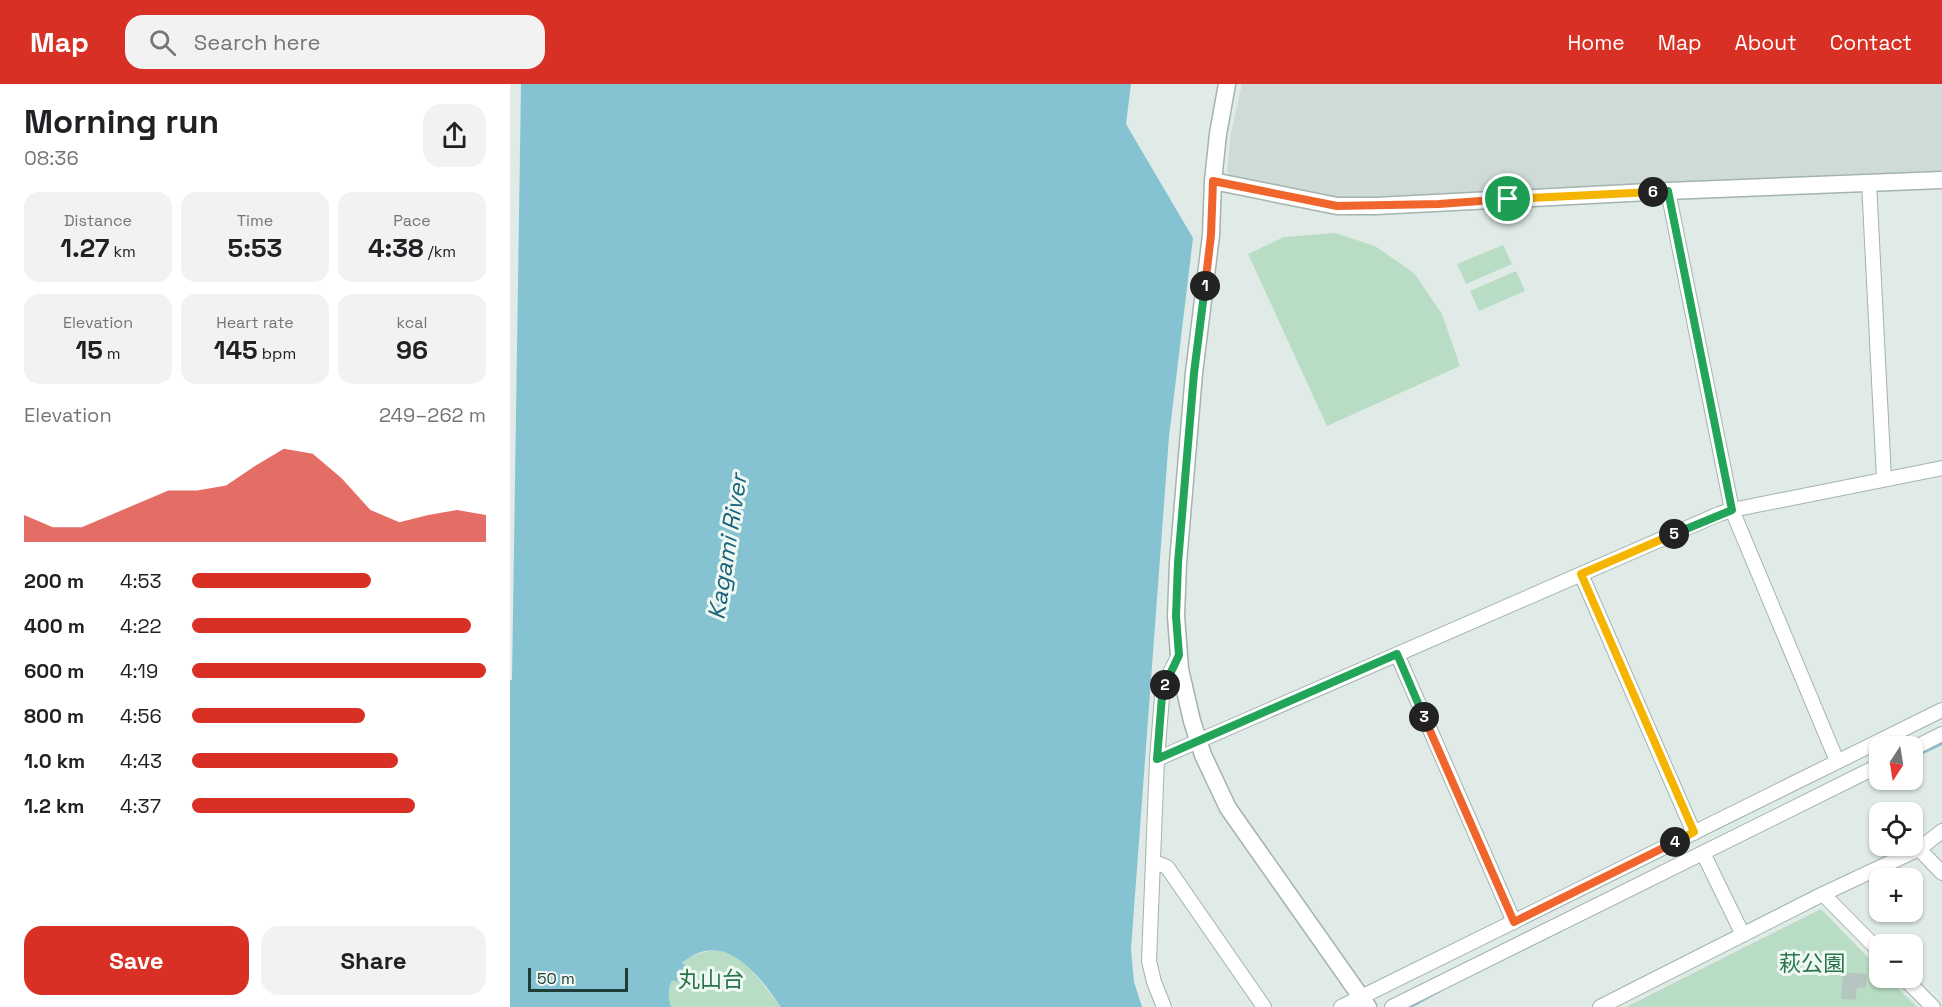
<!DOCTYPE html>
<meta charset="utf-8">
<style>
:root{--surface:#fff;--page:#f2f2f2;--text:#202124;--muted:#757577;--accent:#d93025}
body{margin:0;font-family:"Space Grotesk","Noto Sans JP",sans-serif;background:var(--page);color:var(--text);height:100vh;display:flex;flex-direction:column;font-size:22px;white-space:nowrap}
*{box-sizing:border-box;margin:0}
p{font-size:20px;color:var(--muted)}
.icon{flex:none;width:33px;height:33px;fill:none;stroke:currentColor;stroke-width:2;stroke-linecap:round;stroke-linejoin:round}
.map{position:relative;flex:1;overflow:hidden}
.drawer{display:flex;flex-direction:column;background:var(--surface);width:510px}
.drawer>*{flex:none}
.needle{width:39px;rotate:192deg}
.buttons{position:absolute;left:1359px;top:652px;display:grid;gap:12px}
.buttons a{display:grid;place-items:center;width:54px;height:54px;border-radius:12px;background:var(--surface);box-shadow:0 2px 4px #0004;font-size:30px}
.scale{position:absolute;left:18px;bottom:15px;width:100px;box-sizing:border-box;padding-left:6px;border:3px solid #203c36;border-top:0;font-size:16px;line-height:21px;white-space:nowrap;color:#203c36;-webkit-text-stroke:4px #f0f8f4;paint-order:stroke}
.pin{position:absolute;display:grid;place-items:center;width:51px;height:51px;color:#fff;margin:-26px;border:3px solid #fff;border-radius:50%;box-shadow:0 2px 6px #0007}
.km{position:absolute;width:30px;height:30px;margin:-15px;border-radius:50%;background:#222;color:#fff;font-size:16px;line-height:30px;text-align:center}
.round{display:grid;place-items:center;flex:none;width:63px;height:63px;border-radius:18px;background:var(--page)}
.summary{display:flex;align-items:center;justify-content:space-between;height:102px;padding:0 24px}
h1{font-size:33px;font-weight:700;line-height:45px}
.figures{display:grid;grid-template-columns:repeat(3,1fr);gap:9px;height:102px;padding:6px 24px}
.figures div{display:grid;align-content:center;border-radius:15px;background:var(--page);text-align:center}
.figures b{font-size:26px;font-weight:700}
.figures small{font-size:16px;font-weight:400}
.figures p{font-size:16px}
.chart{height:168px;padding:12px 24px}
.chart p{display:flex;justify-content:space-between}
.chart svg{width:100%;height:108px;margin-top:6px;fill:var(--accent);opacity:.7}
.cta{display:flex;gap:12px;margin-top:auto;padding:12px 24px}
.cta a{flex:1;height:69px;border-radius:18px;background:var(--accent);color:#fff;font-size:24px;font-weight:700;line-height:69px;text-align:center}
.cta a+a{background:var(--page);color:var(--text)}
ul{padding:0 24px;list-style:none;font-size:20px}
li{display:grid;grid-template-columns:96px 72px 1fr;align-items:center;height:45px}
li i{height:15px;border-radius:8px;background:var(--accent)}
header{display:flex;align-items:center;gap:36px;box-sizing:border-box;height:84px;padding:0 30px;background:var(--accent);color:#fff}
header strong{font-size:28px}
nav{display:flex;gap:33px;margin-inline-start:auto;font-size:21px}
.search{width:420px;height:54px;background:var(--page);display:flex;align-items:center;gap:15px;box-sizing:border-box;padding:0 21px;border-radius:18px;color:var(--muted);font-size:22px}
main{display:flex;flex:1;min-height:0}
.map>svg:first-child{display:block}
</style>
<header>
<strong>Map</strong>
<div class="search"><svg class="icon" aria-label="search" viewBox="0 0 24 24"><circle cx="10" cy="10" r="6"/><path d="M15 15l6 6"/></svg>Search here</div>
<nav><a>Home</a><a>Map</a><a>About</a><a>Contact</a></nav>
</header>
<main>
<section class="drawer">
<div class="summary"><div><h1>Morning run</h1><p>08:36</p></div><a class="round"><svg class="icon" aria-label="share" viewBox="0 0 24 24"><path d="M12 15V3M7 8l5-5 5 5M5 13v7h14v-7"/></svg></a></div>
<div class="figures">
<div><p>Distance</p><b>1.27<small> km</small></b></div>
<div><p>Time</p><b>5:53</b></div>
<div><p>Pace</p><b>4:38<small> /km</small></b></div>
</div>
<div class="figures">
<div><p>Elevation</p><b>15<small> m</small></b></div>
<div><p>Heart rate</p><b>145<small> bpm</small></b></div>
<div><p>kcal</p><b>96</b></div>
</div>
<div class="chart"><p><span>Elevation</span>249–262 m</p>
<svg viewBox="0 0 160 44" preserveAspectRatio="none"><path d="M0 44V33L10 38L20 38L30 33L40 28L50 23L60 23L70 21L80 13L90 6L100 8L110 18L120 31L130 36L140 33L150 31L160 33V44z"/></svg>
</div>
<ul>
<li><b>200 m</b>4:53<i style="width:61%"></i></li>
<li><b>400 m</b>4:22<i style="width:95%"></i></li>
<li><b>600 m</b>4:19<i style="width:100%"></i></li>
<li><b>800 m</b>4:56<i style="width:59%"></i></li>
<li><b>1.0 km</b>4:43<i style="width:70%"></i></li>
<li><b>1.2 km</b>4:37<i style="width:76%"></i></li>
</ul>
<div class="cta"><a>Save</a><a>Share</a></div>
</section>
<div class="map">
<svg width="1432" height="923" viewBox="0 0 1432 923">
<rect width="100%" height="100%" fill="#e0ebe7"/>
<!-- built -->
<path fill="#cedbd6" d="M732,0H1432V88L1027,108L832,115L721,94L717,86L721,49Z"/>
<!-- green -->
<path fill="#b8ddc4" d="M825,149L865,162L904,189L932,230L950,282L817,342L738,170L774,153Z
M993,161L1002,180L956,200L947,180Z
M1006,187L1015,207L969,227L960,207Z
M1311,825L1369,885L1370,894H1378L1407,923H1116Z
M206,866L222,870L237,880L271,923H161C158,913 158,906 162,895L166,898L165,893L170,885L176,882L172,879C182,870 193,868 206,866Z"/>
<!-- water -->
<path fill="#86c3d2" d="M11,0H621L616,40L683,154L659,353L621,865L624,898L632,923H271C249,891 214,843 172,879L177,883L174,886L170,885L166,893L168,895L167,898L162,896C158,906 158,913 161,923H0V596H2Z"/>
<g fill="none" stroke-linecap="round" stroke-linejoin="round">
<!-- stream -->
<path stroke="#86c3d2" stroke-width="4" d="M1402,673L1432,659
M899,923L930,906"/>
</g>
<!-- building -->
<path fill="#b5c6c0" stroke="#b2c5be" stroke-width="1.5" d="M1334,889L1356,891L1355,903H1346L1345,915L1332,914Z"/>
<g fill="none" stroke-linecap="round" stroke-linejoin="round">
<defs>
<path id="minor" d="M1359,98L1374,395
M1158,107L1222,426L1327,677
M1071,490L1184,749
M887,570L1004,838
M1402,665L1432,650
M647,675L1209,430L1222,426L1432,384
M1409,765L1432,789
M1193,769L1233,851
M644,778L657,783L754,923
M1313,810L1370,868
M1394,894L1423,923
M654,923L644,898L639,877L647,675L652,613L657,595L669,571
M831,923L1432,626
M882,923L1370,681
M1090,923L1313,810L1409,765L1432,747"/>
<path id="tertiary" d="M717,0L708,50L703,97L701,151L684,289L668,479L666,532L670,585L682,637L693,671L718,724L858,923
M703,97L827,122H866L1158,107L1432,96"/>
</defs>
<!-- minor casing -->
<use href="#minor" stroke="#a3b3ae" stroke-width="16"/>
<!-- tertiary casing -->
<use href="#tertiary" stroke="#a3b3ae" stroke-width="19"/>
<!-- minor -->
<use href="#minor" stroke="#fff" stroke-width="14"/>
<!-- tertiary -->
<use href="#tertiary" stroke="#fff" stroke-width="16"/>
</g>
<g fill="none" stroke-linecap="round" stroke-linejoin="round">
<defs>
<path id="split-1" d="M695,202L701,151L703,97L827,122L929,120L998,115"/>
<path id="split-2" d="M655,601L669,571L666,532L668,479L684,289L695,202"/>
<path id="split-3" d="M655,601L652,612L647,675L887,570L914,633"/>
<path id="split-4" d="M914,633L1004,838L1165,758"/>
<path id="split-5" d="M1164,450L1071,490L1184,748L1165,758"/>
<path id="split-6" d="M1143,108L1158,107L1222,426L1164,450"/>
<path id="split-7" d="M998,115L1143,108"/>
</defs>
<!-- split-1 casing -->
<use href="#split-1" stroke="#fff" stroke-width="12"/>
<!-- split-2 casing -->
<use href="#split-2" stroke="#fff" stroke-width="12"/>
<!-- split-3 casing -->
<use href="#split-3" stroke="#fff" stroke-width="12"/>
<!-- split-4 casing -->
<use href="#split-4" stroke="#fff" stroke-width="12"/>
<!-- split-5 casing -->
<use href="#split-5" stroke="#fff" stroke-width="12"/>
<!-- split-6 casing -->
<use href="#split-6" stroke="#fff" stroke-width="12"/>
<!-- split-7 casing -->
<use href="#split-7" stroke="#fff" stroke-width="12"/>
<!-- split-1 -->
<use href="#split-1" stroke="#f0652b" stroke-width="8"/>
<!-- split-2 -->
<use href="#split-2" stroke="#22a559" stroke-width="8"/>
<!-- split-3 -->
<use href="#split-3" stroke="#22a559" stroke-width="8"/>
<!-- split-4 -->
<use href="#split-4" stroke="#f0652b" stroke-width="8"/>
<!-- split-5 -->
<use href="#split-5" stroke="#f5b400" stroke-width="8"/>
<!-- split-6 -->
<use href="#split-6" stroke="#22a559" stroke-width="8"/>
<!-- split-7 -->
<use href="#split-7" stroke="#f5b400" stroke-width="8"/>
</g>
<g text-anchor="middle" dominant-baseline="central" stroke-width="6" stroke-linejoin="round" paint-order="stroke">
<!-- park labels -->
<g font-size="22" fill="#297449" stroke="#f0f8f4">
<text x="1302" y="879">萩公園</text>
<text x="201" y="895">丸山台</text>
</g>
<!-- water labels -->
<g font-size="24" font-style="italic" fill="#196579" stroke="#f0f8f4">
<text transform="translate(217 463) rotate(-81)">Kagami River</text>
</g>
</g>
</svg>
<div class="buttons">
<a><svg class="needle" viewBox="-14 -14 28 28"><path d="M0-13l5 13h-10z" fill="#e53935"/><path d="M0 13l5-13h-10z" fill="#757577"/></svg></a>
<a><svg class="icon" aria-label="locate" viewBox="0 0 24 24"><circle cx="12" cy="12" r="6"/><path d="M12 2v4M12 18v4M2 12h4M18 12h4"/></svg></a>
<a>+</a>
<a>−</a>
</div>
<div class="scale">50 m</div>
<div class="pin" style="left:998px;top:115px;background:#1e9e55"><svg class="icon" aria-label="arrive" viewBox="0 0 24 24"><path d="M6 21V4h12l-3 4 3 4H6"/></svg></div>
<b class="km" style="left:695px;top:202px">1</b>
<b class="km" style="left:655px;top:601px">2</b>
<b class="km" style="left:914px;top:633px">3</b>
<b class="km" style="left:1165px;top:758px">4</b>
<b class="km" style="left:1164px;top:450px">5</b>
<b class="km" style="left:1143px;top:108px">6</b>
</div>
</main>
